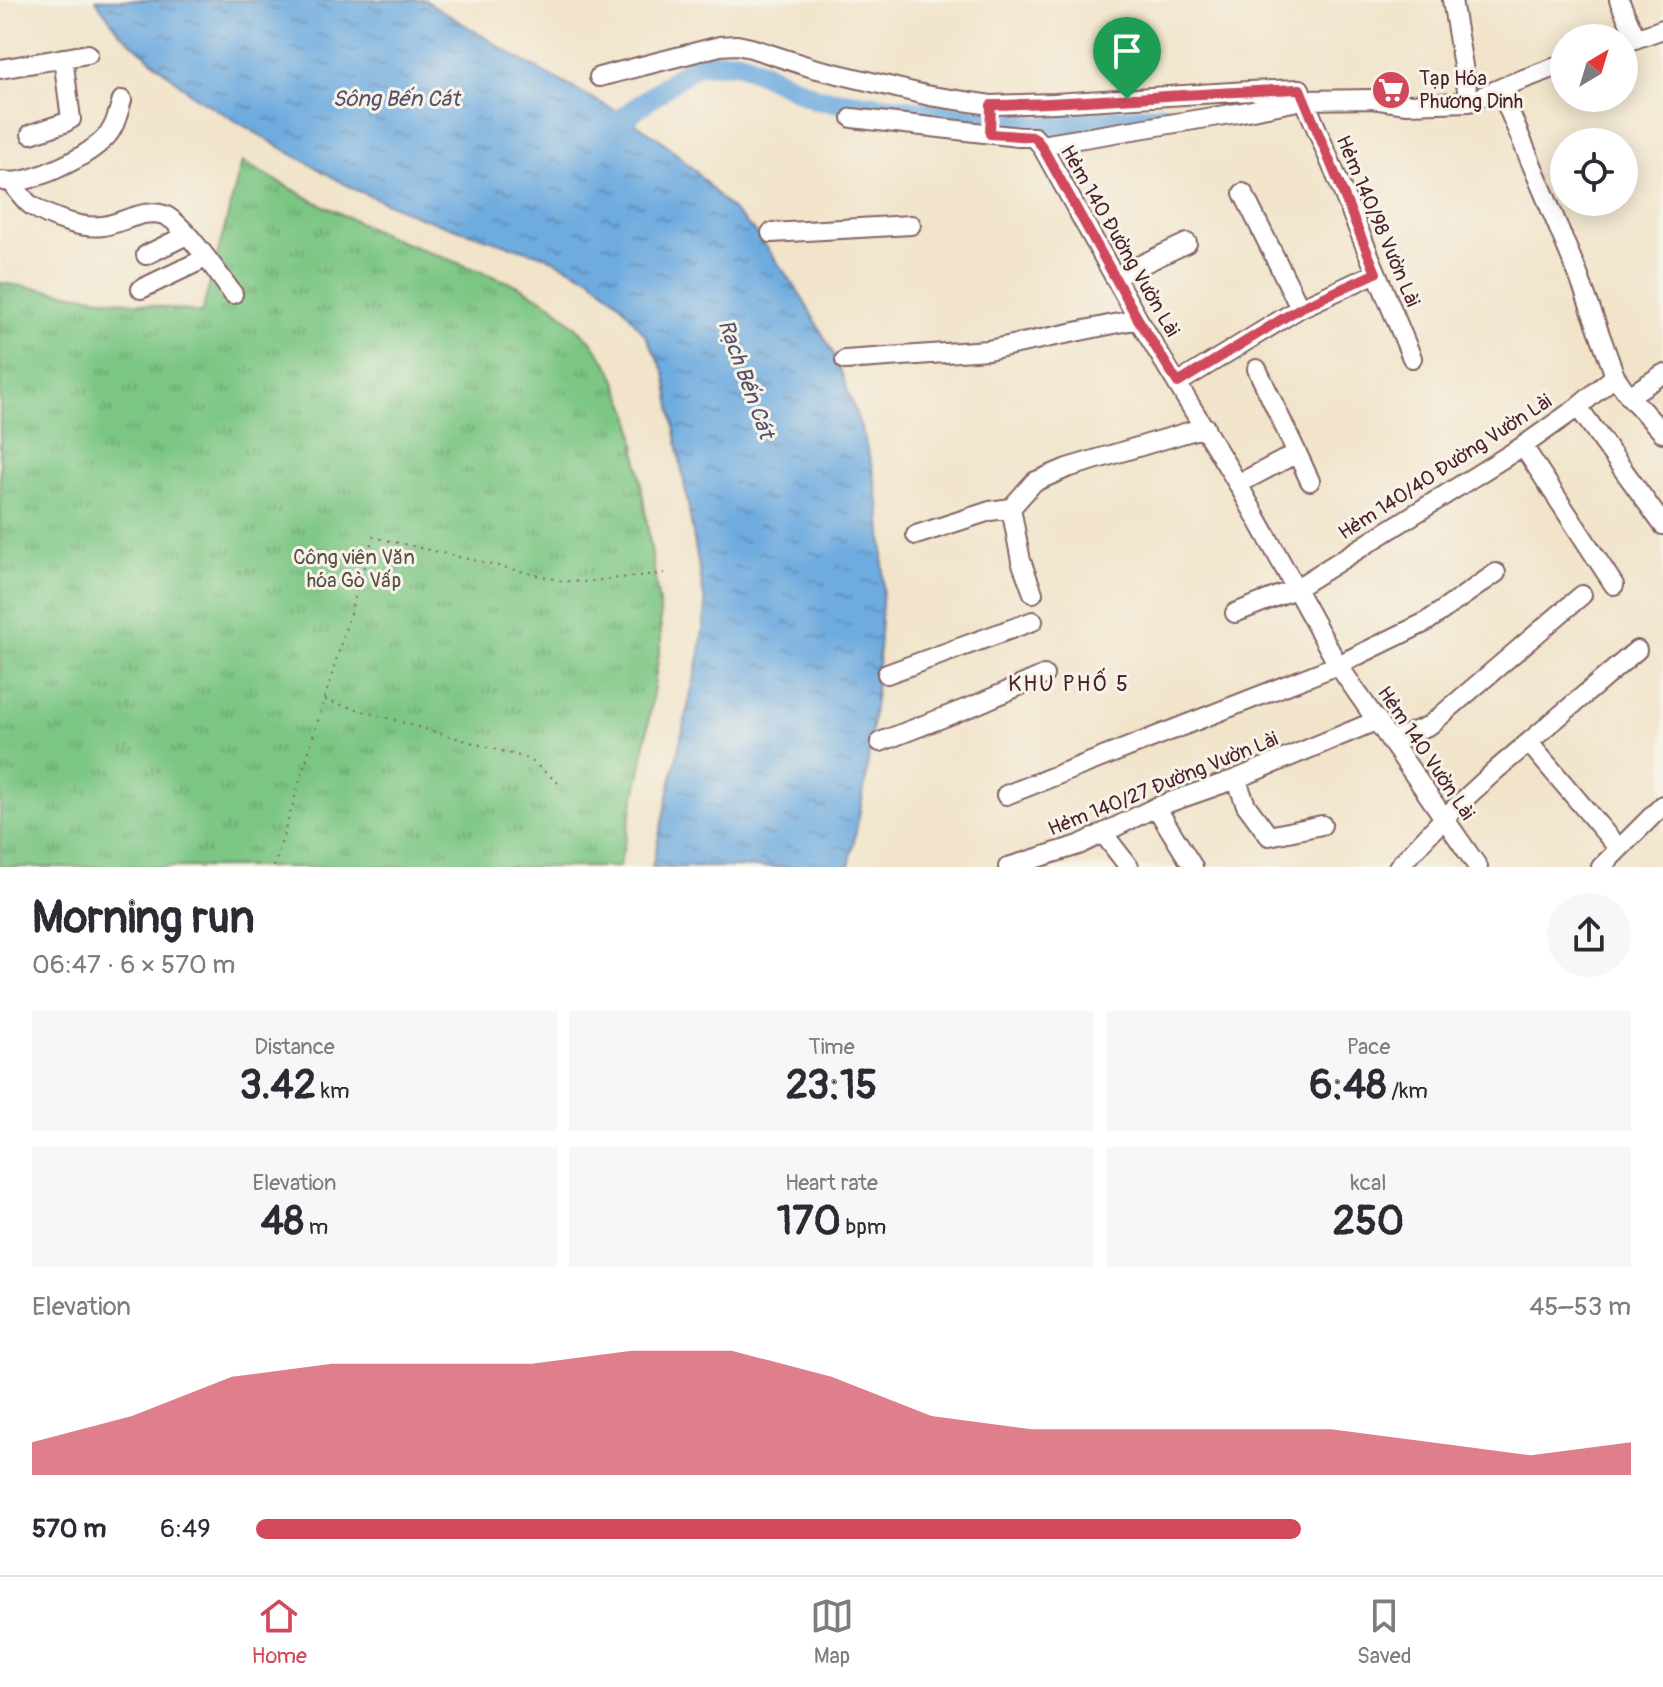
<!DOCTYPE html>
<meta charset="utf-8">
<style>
:root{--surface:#fff;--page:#f7f7f7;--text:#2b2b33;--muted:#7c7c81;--line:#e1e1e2;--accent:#d1495b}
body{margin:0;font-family:Pangolin,sans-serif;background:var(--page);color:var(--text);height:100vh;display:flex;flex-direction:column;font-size:30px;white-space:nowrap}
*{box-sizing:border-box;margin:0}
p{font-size:26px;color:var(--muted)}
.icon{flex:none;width:44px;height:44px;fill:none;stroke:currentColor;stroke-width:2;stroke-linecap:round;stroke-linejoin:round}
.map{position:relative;height:867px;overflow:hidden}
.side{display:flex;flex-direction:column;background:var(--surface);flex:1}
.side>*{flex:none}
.needle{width:52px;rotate:38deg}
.fabs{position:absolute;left:1550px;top:24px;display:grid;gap:16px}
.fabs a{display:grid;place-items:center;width:88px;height:88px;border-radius:50%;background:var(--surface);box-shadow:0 4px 20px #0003;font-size:40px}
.pin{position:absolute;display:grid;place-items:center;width:68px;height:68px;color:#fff;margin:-82px -34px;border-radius:50% 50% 50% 0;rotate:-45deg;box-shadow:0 0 8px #0007}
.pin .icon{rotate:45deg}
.round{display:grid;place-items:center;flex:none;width:84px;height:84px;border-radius:42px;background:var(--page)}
.head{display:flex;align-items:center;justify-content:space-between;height:136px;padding:0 32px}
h1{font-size:44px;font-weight:700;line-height:60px}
.figures{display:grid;grid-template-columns:repeat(3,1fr);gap:12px;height:136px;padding:8px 32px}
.figures div{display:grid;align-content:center;border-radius:0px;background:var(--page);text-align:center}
.figures b{font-size:40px;font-weight:700}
.figures small{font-size:22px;font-weight:400}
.figures p{font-size:22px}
.chart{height:224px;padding:16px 32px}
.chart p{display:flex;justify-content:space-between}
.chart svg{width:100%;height:144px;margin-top:8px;fill:var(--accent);opacity:.7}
ul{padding:0 32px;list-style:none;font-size:26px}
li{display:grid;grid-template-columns:128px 96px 1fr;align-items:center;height:60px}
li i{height:20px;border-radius:10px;background:var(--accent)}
.menu{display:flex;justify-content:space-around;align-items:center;height:112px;border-top:2px solid var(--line);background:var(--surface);font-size:22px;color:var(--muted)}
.menu a{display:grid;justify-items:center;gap:4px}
.menu .current{color:var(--accent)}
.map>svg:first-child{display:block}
</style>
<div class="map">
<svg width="1663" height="867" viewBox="0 0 1663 867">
<defs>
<pattern id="park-tufts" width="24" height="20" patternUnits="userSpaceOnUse" patternTransform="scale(2)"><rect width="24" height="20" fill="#7bc684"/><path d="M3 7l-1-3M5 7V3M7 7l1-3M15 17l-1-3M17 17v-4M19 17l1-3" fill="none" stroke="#67a06c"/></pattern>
<pattern id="water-ripples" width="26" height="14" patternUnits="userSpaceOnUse" patternTransform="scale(2)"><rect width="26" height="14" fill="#6eabdf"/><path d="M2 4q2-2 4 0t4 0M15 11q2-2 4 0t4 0" fill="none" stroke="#5c8bb5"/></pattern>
</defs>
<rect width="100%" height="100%" fill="#f7f3e8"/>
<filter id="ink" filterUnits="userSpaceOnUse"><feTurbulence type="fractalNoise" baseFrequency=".0125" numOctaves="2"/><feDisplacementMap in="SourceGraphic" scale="16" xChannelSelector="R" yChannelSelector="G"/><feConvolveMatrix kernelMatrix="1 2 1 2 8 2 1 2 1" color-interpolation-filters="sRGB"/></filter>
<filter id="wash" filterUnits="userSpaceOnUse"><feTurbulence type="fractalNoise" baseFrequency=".006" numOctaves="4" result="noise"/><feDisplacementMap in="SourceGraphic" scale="32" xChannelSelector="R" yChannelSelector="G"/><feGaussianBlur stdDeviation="1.8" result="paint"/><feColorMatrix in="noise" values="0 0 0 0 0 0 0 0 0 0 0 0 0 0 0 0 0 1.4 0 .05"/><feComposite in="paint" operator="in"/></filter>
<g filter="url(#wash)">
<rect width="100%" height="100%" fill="#f1e4ca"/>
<!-- park -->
<path fill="url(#park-tufts)" stroke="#627258" stroke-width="2" d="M242,162L312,200L389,237L519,286L551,304L590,340L611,369L631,417L660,610L661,641L642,764L619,867H0V283L202,313Z"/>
<!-- water -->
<path fill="url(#water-ripples)" stroke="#5c6585" stroke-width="2" d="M96,0H425L521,60L620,113L661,140L694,170L721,199L757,234L800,294L836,358L860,425L873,470L880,509L883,548V587L877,681L866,780L849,867H652L700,653L706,608L665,373L647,338L620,303L591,278L545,256L510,246L419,217L354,189L290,153L194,96L119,32Z"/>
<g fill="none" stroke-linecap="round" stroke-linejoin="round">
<!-- river -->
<path stroke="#6eabdf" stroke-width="22" d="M603,133L696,64L739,62L817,99L1041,127L1163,116"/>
</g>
</g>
<g filter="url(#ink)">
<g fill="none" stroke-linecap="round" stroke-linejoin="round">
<defs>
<path id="minor" d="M1452,0L1469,102
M1619,0L1636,38
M1624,43L1663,29
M0,69L88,54
M599,77L720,46L737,45L751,48L813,68L930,96L991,105L1055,103L1249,91L1300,89L1412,358
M1500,89L1578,274L1615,376L1629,396L1663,433
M852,118L1019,137H1034L1041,145
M31,134L64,123L71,119L63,58
M3,181C29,186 85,158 104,139C115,129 118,113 122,100
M12,183C18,190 24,201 32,206C51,218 81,229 103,226C123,223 144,208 164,215C182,221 220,276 233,294
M1243,193L1300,308
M771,233L911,225
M146,255L187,235
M1115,277L1187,243
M141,289L206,258
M845,360L988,350L1138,319
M1178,383L1300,308L1376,273
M1629,396L1663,374
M1578,407L1663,525
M1523,446L1614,585
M1297,453L1310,481
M1238,484L1297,453L1257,369
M1011,508L1021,561L1033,593
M916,535L990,511L1011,508L1034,482L1067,468L1205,427
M1235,613L1295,589L1523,446L1578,407L1615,376
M887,674L1033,621
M1392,741L1430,725L1582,595
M880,742L978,704L1044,675
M1529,743L1619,849L1601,867
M1236,779L1246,805L1269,836L1322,825
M1006,795L1338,665L1426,622L1496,573
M1156,807L1193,867
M1103,833L1129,867
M1619,849L1663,805
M1008,867L1079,845L1156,807L1236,779L1378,720
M1398,867L1444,818L1496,770L1637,650
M1478,867L1338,665L1238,484L1138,319L1041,145L1237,113L1303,100L1372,99L1407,104L1469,102L1510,84L1564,64"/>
</defs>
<!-- minor casing -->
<use href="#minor" stroke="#846463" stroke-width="22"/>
<!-- path -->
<path stroke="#846463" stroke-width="2" stroke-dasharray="2 6" stroke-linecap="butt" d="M325,700L529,759L562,786
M274,867L373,537L563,581L583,582L666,573"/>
<!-- minor -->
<use href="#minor" stroke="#fff" stroke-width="18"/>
</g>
</g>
<g fill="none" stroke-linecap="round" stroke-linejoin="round" filter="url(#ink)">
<defs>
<path id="route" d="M1300,89L1376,273L1300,308L1178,383L1138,319L1041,145L1034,137L990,134L991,105C1094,103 1197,92 1300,89Z"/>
</defs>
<!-- route casing -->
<use href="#route" stroke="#fff" stroke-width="16"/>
<!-- route -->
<use href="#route" stroke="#d1495b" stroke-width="10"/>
</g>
<!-- icons -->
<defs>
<symbol id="supermarket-disc" viewBox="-11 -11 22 22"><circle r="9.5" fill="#d1495b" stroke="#f7f3e8"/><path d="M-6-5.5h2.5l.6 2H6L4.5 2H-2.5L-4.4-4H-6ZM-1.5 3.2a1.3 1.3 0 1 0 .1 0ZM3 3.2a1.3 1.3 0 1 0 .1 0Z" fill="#fff"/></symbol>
</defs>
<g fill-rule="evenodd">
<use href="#supermarket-disc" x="1369" y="68" width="44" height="44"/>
</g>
<g text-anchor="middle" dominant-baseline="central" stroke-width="6" stroke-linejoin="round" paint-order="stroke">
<!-- poi labels -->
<g font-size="20" fill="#4a1f2b" stroke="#f7f3e8" text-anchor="start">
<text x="1419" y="78">Tạp Hóa<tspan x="1419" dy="23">Phương Dinh</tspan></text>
</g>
<!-- street labels -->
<g font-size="20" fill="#4a1f2b" stroke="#f7f3e8">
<text transform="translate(1378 221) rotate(67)">Hẻm 140/98 Vườn Lài</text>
<text transform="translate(1120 241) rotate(60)">Hẻm 140 Đường Vườn Lài</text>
<text transform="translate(1445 467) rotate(-33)">Hẻm 140/40 Đường Vườn Lài</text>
<text transform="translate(1426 753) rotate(56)">Hẻm 140 Vườn Lài</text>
<text transform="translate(1163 784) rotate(-22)">Hẻm 140/27 Đường Vườn Lài</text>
</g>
<!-- park labels -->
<g font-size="20" fill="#595146" stroke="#f7f3e8">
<text x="354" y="557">Công viên Văn<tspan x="354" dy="23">hóa Gò Vấp</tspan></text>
</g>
<!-- water labels -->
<g font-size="22" font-style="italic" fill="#57506a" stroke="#f7f3e8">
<text x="396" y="99">Sông Bến Cát</text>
<text transform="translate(746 379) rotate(70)">Rạch Bến Cát</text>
</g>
<!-- neighbourhood labels -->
<g font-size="22" letter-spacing="2" fill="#4a1f2b" stroke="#f7f3e8">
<text x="1069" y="684">KHU PHỐ 5</text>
</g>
</g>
</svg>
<div class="fabs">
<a><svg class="needle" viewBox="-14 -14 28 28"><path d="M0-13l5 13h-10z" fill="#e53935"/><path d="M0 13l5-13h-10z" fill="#7c7c81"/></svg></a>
<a><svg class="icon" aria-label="locate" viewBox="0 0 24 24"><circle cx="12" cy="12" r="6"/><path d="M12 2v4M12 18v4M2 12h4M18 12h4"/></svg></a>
</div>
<div class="pin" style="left:1127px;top:99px;background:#1e9e55"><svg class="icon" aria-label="arrive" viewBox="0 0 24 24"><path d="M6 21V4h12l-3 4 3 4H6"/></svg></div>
</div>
<section class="side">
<div class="head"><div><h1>Morning run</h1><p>06:47 · 6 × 570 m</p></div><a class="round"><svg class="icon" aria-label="share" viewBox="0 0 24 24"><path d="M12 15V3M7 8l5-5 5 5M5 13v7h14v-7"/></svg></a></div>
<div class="figures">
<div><p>Distance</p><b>3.42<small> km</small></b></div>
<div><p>Time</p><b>23:15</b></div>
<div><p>Pace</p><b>6:48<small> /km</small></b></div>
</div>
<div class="figures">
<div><p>Elevation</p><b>48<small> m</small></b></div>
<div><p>Heart rate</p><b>170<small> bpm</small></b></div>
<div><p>kcal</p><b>250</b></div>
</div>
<div class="chart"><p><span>Elevation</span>45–53 m</p>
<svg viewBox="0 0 160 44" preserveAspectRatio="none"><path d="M0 44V34L10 26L20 14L30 10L40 10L50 10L60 6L70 6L80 14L90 26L100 30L110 30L120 30L130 30L140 34L150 38L160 34V44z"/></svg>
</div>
<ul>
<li><b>570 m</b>6:49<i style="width:76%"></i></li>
</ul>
</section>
<nav class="menu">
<a class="current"><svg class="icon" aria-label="home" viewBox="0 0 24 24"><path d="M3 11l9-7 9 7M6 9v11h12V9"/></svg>Home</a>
<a><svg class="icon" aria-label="map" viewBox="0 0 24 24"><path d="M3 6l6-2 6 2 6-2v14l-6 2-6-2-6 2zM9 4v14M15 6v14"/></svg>Map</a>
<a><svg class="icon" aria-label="saved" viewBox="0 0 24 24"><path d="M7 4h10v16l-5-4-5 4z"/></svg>Saved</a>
</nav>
